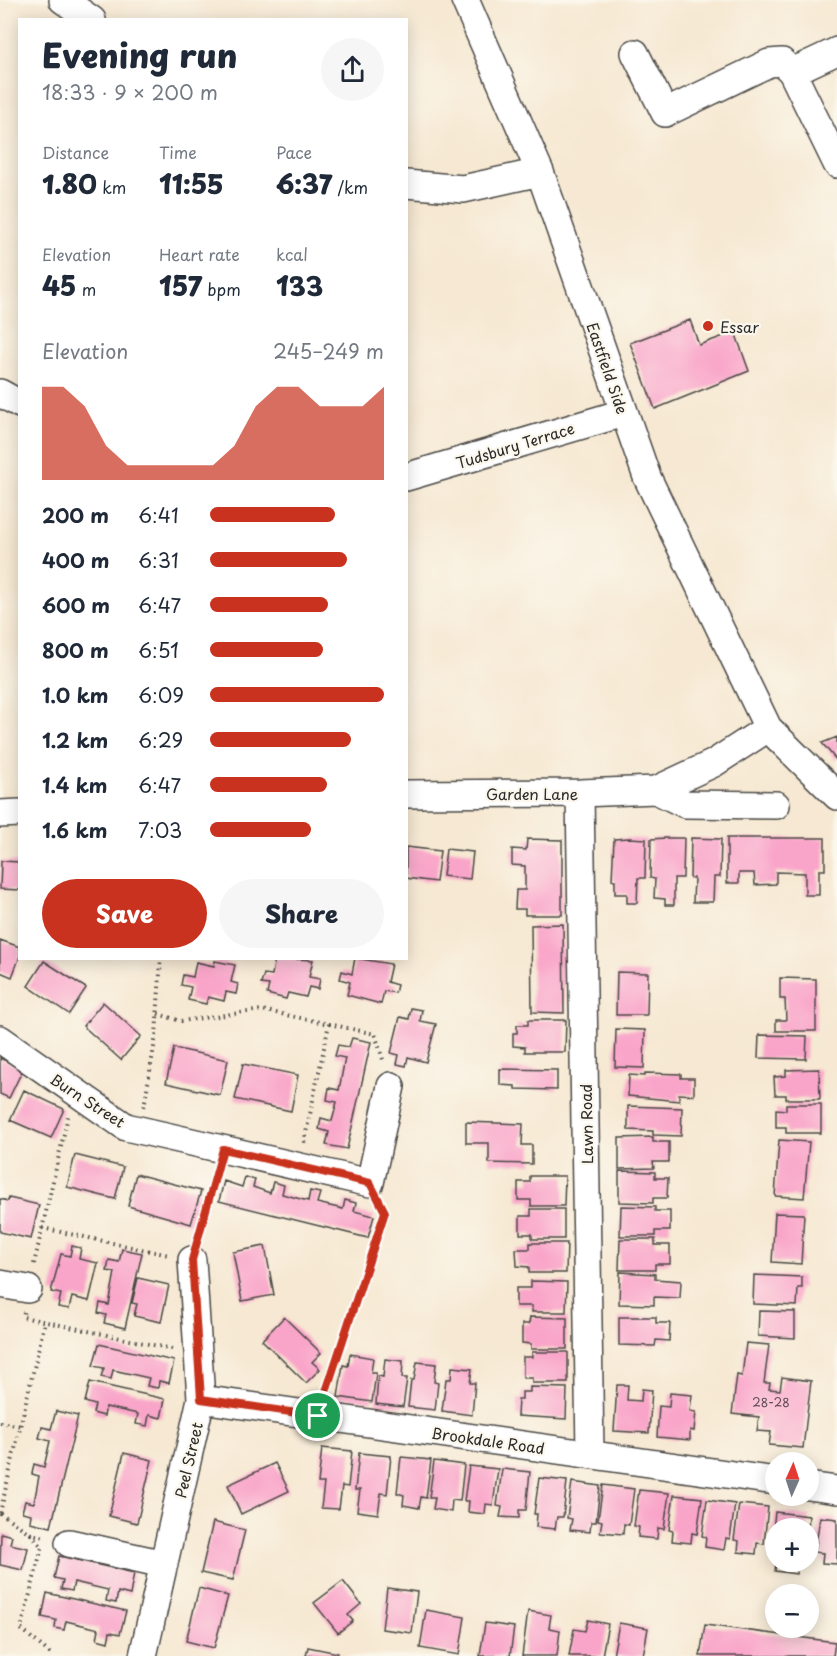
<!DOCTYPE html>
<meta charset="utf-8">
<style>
:root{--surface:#fff;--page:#f6f6f7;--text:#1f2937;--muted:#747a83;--accent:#c8321e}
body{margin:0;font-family:"Playpen Sans",sans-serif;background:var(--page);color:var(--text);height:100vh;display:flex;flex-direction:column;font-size:22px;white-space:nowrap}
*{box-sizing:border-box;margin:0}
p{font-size:20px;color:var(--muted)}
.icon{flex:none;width:33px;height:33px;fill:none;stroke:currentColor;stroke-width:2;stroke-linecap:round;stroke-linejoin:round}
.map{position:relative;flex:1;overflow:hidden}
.drawer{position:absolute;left:18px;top:18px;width:390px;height:942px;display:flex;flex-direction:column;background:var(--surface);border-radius:0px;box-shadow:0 3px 15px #0003}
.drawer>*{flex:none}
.needle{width:39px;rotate:3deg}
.fabs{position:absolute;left:765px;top:1452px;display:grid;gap:12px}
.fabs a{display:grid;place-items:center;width:54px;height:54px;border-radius:50%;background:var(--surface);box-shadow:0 3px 15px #0003;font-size:30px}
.pin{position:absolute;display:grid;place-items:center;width:51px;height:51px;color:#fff;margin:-26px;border:3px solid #fff;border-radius:50%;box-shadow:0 2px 6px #0007}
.round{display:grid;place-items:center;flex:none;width:63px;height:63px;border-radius:32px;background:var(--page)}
.headline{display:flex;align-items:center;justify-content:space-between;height:102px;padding:0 24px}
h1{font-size:33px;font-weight:800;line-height:45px}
.figures{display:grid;grid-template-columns:repeat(3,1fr);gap:9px;height:102px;padding:6px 24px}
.figures div{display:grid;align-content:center}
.figures b{font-size:26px;font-weight:800}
.figures small{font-size:16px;font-weight:400}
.figures p{font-size:16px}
.chart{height:168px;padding:12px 24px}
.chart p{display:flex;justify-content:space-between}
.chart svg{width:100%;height:108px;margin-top:6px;fill:var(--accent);opacity:.7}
.cta{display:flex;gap:12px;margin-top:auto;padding:12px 24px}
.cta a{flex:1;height:69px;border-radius:36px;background:var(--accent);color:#fff;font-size:24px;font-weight:800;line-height:69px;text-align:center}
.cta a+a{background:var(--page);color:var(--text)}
ul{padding:0 24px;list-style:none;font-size:20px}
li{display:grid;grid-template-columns:96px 72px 1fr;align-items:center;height:45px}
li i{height:15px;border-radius:8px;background:var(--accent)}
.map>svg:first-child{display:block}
</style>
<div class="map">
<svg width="837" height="1656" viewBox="0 0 837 1656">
<rect width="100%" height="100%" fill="#fbf7ec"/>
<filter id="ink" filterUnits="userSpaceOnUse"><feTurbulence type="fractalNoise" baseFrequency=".0167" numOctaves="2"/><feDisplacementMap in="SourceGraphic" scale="12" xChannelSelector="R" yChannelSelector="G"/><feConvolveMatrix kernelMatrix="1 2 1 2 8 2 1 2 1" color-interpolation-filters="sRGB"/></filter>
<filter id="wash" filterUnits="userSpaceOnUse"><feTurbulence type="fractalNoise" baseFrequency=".008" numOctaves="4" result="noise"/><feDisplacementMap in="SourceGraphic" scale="24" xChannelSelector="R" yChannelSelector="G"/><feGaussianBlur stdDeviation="1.35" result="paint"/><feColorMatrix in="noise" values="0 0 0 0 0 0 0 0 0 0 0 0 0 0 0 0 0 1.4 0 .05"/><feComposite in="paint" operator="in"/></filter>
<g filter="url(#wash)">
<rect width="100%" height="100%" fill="#f6e8d2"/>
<g id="blocks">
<!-- building -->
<path fill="#f9a5c9" d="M690,320L699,345L735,332L749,371L655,409L630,343Z
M837,737V761L822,743Z
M629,838L646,839L645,878H638L637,903H627V894H615V880H612L614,839Z
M666,838H684L683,878H674V905H665V899L654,898L655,879L650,878L651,839Z
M691,838L721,839L720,877H714L713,902H693L694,878H690Z
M727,838H825V870H819V895H805V873L776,872V884L755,885L754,873H739V883H727Z
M527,839L562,840V915H525V909H515L516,890H525V866L512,865V849L526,850Z
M406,847L440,851L436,882L406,878Z
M446,849L473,852L470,879L443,876Z
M1,861L20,862V890L0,889Z
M563,924L564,1013L532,1012L531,925Z
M0,940L20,947V956L12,977L0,972Z
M275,958L313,960L309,977L320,979L318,989L309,987L306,997L288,993L286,999L267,994L269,985L261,984L264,974L272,975Z
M355,958L391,964L387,982L397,985L395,993L384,991L381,1004L347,995L350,982L340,979L342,971L352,974Z
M44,961L86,988L69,1014L28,986Z
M215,961L235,965L231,982L238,984L236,994L226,992L224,1001L208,997L206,1004L188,1000L191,987L181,985L183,975L193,977L196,962L214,966Z
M617,972L648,973L647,1015H616Z
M780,978L816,979V1031H776V1020H786L785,999H780Z
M103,1002L141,1036L121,1060L83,1026Z
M411,1008L422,1010L420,1021L436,1024L426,1062L408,1057L406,1066L397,1064L399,1055L391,1053L400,1017L409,1019Z
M528,1020H566L565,1052H525V1047L513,1046V1033H517V1025H528Z
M616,1029L645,1030L644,1068L615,1067Z
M759,1035L807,1036L806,1059L758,1058Z
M352,1038L371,1042L347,1149L326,1145L329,1132L319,1129L321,1118L332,1121L335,1110L337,1102L327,1100L329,1088L339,1090L345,1058L335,1056L338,1045L349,1047Z
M174,1048L228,1060L220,1095L166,1083Z
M0,1058L23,1069L9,1098L0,1094Z
M243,1064L298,1075L291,1111L235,1099Z
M500,1069L557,1070V1090L515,1089V1086L500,1085Z
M819,1069L820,1099H786V1095H775L774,1077L786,1076V1070Z
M645,1073L681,1074V1078H694V1095L679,1094V1101L628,1096L629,1075L645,1076Z
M24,1090L64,1109L51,1138L10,1120Z
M786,1104H821V1133H786V1127H776V1109L786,1110Z
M628,1106L682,1108L681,1136L653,1135V1131L628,1130Z
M466,1122L523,1124L522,1145H532V1164L489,1163V1143H466Z
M653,1137V1142H669V1162H653L654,1168L619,1169V1138Z
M779,1140L809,1142L804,1198L775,1196Z
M75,1155L123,1167L115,1199L67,1187Z
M619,1171L655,1172V1178H668L667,1198H653V1203L619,1202Z
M136,1174L201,1191L191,1224L128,1206Z
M530,1176H565L564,1206H531V1200H518V1182H530Z
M245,1177L255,1180L253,1187L270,1193L273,1182L284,1185L282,1194L308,1201L310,1191L320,1193L317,1203L343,1209L345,1200L356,1203L354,1211L374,1216L368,1238L219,1201L224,1181L242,1187Z
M9,1198L39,1205L31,1239L0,1232V1199L8,1201Z
M621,1206L655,1207V1211H670V1231H655V1236H620Z
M531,1209H564V1239H532V1234H520V1216H531Z
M775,1213L804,1214L801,1264L772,1262Z
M620,1239H655V1245H670V1264H655V1270H619Z
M530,1243H567L566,1273H529V1267L517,1266L516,1249H530Z
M72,1246L81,1248L79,1259L98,1263L89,1301L72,1297L69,1309L58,1307L61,1294L51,1292L61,1254L70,1256Z
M265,1246L274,1295L242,1301L233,1252Z
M122,1249L142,1253L125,1328L104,1323L106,1315L98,1313L100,1303L109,1305L115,1272L107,1271L109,1260L119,1262Z
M620,1272L655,1274V1279L681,1281L680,1298L654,1297V1305L619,1304Z
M754,1275L802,1277V1288H798L797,1306L753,1304Z
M138,1278L169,1285L161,1322L134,1316L137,1304L132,1303Z
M531,1281L567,1282L566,1312H532V1306H516V1288H531Z
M759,1311L795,1312V1338L758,1336Z
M284,1317L321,1353L312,1362L320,1369L306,1383L262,1340Z
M530,1317L567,1318V1349H531V1344L522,1343V1324H529Z
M619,1317H656V1323H670L669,1341L656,1340L655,1346L619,1345Z
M746,1343L769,1345L764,1383H770L769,1389L780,1390L782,1377L811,1381L803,1448L769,1445L771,1432L757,1431L759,1417L732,1414L737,1375L742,1376Z
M99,1344L174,1361L169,1383L159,1381L158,1388L147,1386L149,1378L113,1370L111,1379L101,1377L104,1368L93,1366Z
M532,1352H568V1383H532V1378H523V1357H532Z
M350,1354L373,1358L371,1373H376L372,1402L338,1397L343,1365L348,1366Z
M385,1359L403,1361L402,1378H407L403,1407L376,1404L378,1376L383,1377Z
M417,1362L436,1364L434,1382L438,1383L435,1410L408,1407L411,1380H414Z
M452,1367L472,1369L470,1383H475L472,1415L442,1411L446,1379H451Z
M90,1382L165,1399L161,1418L149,1415L147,1426L136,1424L138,1414L106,1407L104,1416L93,1413L95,1405L85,1402Z
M617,1385H628L627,1400L641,1401L642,1389L652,1390L649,1433L614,1431Z
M530,1387L567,1388L566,1419L517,1416L518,1399H522V1392H530Z
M670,1393L692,1395L690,1411L696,1412L694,1431L690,1430V1440L657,1437L659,1406L669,1407Z
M56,1411L78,1416L51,1527L30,1522L31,1514L22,1512L25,1501L34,1503L39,1476L32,1474L34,1464L44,1467L50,1441L39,1438L42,1427L51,1429Z
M322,1448L352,1451L348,1487L342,1486L339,1509L321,1508L324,1483H318Z
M124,1453L152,1460L137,1523L109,1516Z
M359,1453L391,1456L387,1494L381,1493L378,1514L357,1511L360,1490H355Z
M401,1457L431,1460L426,1498L421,1497L419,1508L403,1505L404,1495L397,1493Z
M434,1461L464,1465L460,1501L452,1500L451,1512L433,1509L435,1498H429Z
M275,1463L289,1491L241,1514L228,1485Z
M469,1466L498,1469L493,1505L486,1504L485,1514L468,1512L469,1501H464Z
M502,1469L530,1472L526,1510H519V1518L500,1517L502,1507L497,1506Z
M539,1478L567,1481L563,1517H557L555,1529L536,1527L537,1514H534Z
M572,1482L600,1486L596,1522H591L590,1532L570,1530L572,1519L567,1518Z
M603,1485L634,1489L629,1525L624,1524L623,1534L600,1532L602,1521L598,1520Z
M639,1490L669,1493L664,1529L658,1528L657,1539L638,1537L639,1527L634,1526Z
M674,1495L702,1498L697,1534L692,1533L691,1543L672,1541L673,1531L669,1530Z
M707,1500L735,1504L730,1539L726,1538L724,1550L705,1547L706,1537L702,1536Z
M739,1504L768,1507L764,1544L757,1543L756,1554L738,1552L739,1541L734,1540Z
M775,1512L809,1516L808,1528H776V1547H771Z
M820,1517L837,1519V1564L822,1563L823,1553L815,1552Z
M213,1522L245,1530L233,1580L201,1573Z
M1,1533L12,1536L10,1544L28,1548L23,1570L0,1565Z
M59,1556L134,1573L130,1595L118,1592L116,1603L106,1601L108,1590L74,1582L72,1591L61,1589L63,1580L54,1578Z
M776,1562H798L796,1574L775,1571Z
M343,1581L361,1604L348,1615L353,1621L338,1633L314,1603Z
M199,1588L228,1596L214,1648L186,1641Z
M387,1588L417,1592L412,1633L382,1629Z
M47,1593L126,1611L120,1634L110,1632L108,1642L97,1639L99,1629L66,1621L64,1630L55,1628L56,1620L42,1617Z
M426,1610L465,1617L459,1655L420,1648Z
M528,1611L551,1615L549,1628L560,1630L557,1656H522Z
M588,1620L608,1624L602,1656H569L574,1629L585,1631Z
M485,1623L514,1627L510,1656H480Z
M619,1623L648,1628L643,1656H613Z
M705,1625L835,1642L833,1656H700Z
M308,1647L338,1653L337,1656H306Z"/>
</g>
</g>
<g filter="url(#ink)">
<use href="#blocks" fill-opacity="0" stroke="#494744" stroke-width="1.5"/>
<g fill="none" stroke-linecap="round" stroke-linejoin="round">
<defs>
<path id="minor" d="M63,0L92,20
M465,0L540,172L647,477L768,728L837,796
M837,51L792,72L837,164
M635,53L665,113L769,63L782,62L792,72
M406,184L463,189L540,172
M0,393L20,404
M406,477L623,413
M656,790L685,804L776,805
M580,793L590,1454
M406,794L580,793L656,790L714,763L768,728
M0,814L20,813
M0,1039L126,1127L370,1183L391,1086
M0,1284L28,1289
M201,1399L776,1481
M808,1486L837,1490
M69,1543L164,1564
M143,1656L201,1399L192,1260"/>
</defs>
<!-- minor casing -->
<use href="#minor" stroke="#494744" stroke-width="30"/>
<!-- path -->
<path stroke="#494744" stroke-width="4" stroke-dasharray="1.5 4.5" stroke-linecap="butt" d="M158,1014L181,1021L262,1010L329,1024L304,1143
M329,1024L375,1034L384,1063
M144,1107L156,1035L161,958
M42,1228L169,1255
M198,1235L216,1173
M34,1264L68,1116
M24,1312L23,1317L172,1349
M326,1391L385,1212L382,1205
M0,1422L21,1426
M0,1513L45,1321
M0,1513L31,1534L45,1537
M31,1534L42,1547L21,1629L53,1656"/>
<!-- minor -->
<use href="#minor" stroke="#fff" stroke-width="27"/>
</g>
</g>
<g fill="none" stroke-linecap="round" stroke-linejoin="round" filter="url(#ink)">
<defs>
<path id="route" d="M223,1149L370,1183L385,1212L318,1416L201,1399L192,1260Z"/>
</defs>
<!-- route casing -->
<use href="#route" stroke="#fff" stroke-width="12"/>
<!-- route -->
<use href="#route" stroke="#c8321e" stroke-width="8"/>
</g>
<!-- markers -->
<circle fill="#c8321e" stroke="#fbf7ec" stroke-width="2" cx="708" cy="326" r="6"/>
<g text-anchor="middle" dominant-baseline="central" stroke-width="4.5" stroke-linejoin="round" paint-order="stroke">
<!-- number labels -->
<g font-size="12" fill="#5e4a52">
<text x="771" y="1402">28-28</text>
</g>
<!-- poi labels -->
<g font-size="15" fill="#2b2b2b" stroke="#fbf7ec" text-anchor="start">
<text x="720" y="326">Essar</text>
</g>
<!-- street labels -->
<g font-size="15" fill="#2b2b2b" stroke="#fbf7ec">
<text transform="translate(608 368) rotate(71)">Eastfield Side</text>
<text transform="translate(515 445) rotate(-17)">Tudsbury Terrace</text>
<text x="532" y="793">Garden Lane</text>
<text transform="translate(88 1100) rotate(33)">Burn Street</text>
<text transform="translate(586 1124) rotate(-91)">Lawn Road</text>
<text transform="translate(488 1440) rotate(8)">Brookdale Road</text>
<text transform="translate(188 1460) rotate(-77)">Peel Street</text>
</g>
</g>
</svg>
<div class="fabs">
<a><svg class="needle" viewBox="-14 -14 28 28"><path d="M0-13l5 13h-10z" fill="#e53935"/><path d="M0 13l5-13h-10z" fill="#747a83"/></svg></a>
<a>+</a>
<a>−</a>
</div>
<div class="pin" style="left:318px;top:1416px;background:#1e9e55"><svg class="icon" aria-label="arrive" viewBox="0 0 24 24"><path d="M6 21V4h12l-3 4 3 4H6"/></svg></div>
<section class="drawer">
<div class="headline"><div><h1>Evening run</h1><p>18:33 · 9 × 200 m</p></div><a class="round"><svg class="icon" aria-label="share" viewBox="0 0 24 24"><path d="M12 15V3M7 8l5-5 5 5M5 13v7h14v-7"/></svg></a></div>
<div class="figures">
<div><p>Distance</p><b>1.80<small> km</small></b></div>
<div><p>Time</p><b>11:55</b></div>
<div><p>Pace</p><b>6:37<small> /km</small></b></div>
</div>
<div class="figures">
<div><p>Elevation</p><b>45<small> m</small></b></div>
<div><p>Heart rate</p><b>157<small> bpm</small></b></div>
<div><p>kcal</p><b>133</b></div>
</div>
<div class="chart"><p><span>Elevation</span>245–249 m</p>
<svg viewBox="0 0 160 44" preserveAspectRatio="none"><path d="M0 44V6L10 6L20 14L30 30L40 38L50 38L60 38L70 38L80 38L90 30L100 14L110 6L120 6L130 14L140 14L150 14L160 6V44z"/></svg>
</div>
<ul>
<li><b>200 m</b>6:41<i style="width:72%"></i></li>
<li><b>400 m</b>6:31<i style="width:79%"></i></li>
<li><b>600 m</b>6:47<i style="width:68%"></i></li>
<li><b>800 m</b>6:51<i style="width:65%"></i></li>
<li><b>1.0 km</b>6:09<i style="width:100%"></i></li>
<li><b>1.2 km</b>6:29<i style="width:81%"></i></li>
<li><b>1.4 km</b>6:47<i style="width:67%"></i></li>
<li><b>1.6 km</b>7:03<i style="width:58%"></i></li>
</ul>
<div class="cta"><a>Save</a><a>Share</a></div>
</section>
</div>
